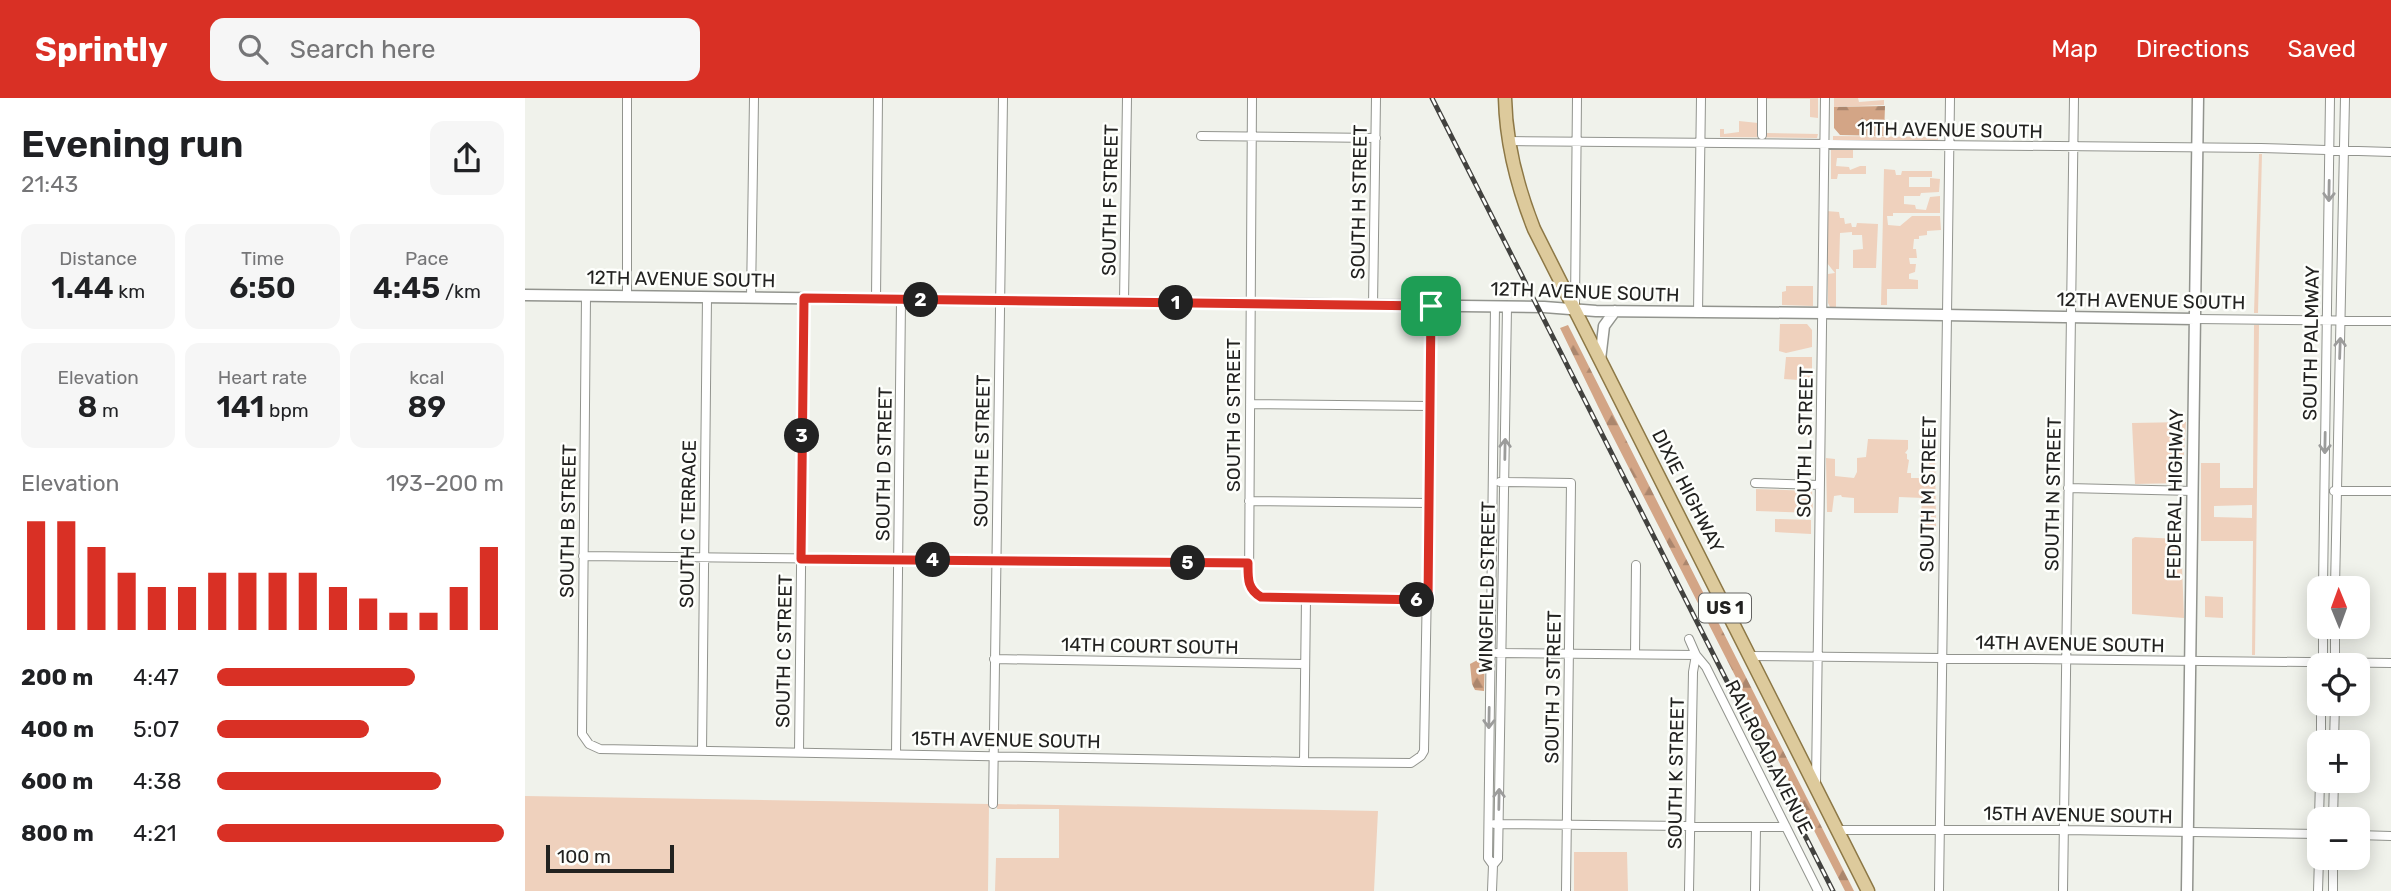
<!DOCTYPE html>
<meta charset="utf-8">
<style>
:root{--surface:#fff;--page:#f6f6f6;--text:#202124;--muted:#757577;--accent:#d93025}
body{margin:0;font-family:Rubik,sans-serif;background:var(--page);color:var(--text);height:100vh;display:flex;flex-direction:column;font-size:26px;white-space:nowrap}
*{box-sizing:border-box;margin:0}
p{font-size:23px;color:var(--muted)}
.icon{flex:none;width:38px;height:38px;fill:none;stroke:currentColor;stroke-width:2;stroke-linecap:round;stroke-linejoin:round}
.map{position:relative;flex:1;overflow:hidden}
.panel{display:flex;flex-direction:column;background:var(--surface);width:525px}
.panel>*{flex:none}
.needle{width:46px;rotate:359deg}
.buttons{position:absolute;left:1782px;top:478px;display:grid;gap:14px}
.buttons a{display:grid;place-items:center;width:63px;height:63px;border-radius:14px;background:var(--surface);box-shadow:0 4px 18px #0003;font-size:35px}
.scale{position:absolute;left:21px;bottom:18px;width:128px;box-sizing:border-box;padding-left:7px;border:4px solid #222220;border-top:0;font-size:19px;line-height:24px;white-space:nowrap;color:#222220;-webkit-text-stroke:5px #fefffc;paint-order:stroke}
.pin{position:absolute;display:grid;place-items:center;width:60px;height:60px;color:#fff;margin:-30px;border-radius:14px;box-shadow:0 4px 10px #0006}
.km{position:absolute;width:35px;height:35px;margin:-18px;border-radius:50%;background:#222;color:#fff;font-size:19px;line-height:35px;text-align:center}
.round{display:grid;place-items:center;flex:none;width:74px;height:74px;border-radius:14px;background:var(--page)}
.headline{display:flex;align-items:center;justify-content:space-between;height:119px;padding:0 21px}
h1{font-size:38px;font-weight:600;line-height:52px}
.stats{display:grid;grid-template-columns:repeat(3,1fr);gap:10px;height:119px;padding:7px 21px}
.stats div{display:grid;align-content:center;border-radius:14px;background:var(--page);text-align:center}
.stats b{font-size:30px;font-weight:600}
.stats small{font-size:19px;font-weight:400}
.stats p{font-size:19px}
.chart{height:196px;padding:14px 21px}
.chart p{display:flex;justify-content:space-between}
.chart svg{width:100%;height:126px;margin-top:7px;stroke:var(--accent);stroke-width:6}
ul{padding:0 21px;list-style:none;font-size:23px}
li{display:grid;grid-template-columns:112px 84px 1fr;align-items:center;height:52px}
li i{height:18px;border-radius:9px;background:var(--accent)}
header{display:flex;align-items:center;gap:42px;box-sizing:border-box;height:98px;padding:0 35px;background:var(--accent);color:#fff}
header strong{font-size:33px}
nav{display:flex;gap:38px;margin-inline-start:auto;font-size:24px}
.search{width:490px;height:63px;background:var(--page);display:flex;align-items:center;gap:18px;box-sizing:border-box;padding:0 24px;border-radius:14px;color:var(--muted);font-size:26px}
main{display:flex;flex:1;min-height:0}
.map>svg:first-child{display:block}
</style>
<header>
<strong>Sprintly</strong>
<div class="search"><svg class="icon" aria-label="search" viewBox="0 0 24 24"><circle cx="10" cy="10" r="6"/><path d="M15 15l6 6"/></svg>Search here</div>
<nav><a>Map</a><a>Directions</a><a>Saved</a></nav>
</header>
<main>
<section class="panel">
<div class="headline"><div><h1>Evening run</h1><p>21:43</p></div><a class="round"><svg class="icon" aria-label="share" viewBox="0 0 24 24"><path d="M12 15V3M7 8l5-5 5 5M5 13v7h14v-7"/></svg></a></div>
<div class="stats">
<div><p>Distance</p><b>1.44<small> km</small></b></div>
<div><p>Time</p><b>6:50</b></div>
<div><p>Pace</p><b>4:45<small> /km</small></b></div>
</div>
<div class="stats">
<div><p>Elevation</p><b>8<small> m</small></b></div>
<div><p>Heart rate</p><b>141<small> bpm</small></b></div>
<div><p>kcal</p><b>89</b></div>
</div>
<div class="chart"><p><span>Elevation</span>193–200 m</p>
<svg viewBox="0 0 160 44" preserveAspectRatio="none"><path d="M5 44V6M15 44V6M25 44V15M35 44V24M45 44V29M55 44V29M65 44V24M75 44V24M85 44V24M95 44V24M105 44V29M115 44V33M125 44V38M135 44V38M145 44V29M155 44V15"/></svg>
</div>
<ul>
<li><b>200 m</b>4:47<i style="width:69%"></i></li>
<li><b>400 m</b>5:07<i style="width:53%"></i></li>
<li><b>600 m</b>4:38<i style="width:78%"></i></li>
<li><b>800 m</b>4:21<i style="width:100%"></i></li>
</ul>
</section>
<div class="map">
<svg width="1866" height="793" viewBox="0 0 1866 793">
<defs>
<pattern id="forest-firs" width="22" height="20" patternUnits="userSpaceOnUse" patternTransform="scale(1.75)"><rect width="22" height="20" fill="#d3a586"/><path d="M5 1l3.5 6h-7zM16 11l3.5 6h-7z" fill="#ab866d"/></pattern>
</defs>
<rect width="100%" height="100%" fill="#f0f2eb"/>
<!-- grass -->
<path fill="#efd1bd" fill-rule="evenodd" d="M1235,0H1293V20L1285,19V1H1242L1241,35L1293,36L1292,40L1195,39V31H1199V36L1214,34V23L1233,25Z
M1309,0H1333L1334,4L1359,2V7L1309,9Z
M1308,38L1413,39V43H1308Z
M1308,49L1328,50V60H1312L1311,68L1324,69L1325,72L1335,68H1341V76H1313L1312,81H1306V51Z
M1734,56H1737L1733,215H1729Z
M1359,71L1370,72L1371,77H1376L1377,73H1407V79H1384V89H1405V80L1415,81L1414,94L1396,95L1395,98H1379V106L1390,107L1391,111L1401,112L1405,99L1415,98V115H1368V118H1362L1363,127L1375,128L1387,118H1415L1416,132L1402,133V137L1394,138V141H1389L1388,151H1391L1392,160H1384L1385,166H1391L1390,174L1384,176V181L1393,182V191H1362V207H1356Z
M1301,113L1314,114L1315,120H1319L1320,126L1326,125L1327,129H1331L1332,125L1353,126L1351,170H1328V152L1338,151L1337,137H1327V134L1315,135L1314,171H1311V209H1305L1303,205V176L1310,175L1302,165Z
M1261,188H1288V208L1257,207V194L1261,193Z
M1255,226H1282L1287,232V249L1261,255L1254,253Z
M1729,227H1734L1730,557H1727L1728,443H1676V365H1695V390H1728ZM1727,407V420L1689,419V408Z
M1261,259H1287V283L1259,281Z
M1661,324L1657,385L1610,386L1607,325Z
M1343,341L1383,342V351L1380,355L1382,356V361L1384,362L1382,375H1386V380H1395V377L1404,376V349H1410L1411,429H1402L1395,418L1398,400L1374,399L1373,415H1329V400L1317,399L1316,397L1309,398L1307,414H1302L1301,360L1310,361V378L1329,380L1332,374V360L1341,359Z
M1231,391L1287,393L1288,415L1231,413Z
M1250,421L1286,422V436L1250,434Z
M1610,439L1656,441L1659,520L1607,516V441Z
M1680,498L1698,499V520L1680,519Z
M0,698L464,706L463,793H0Z
M472,706L853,713L849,793H470L471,760H534V711H472Z
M1049,754H1102L1103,793H1049Z"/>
<!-- forest -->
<path fill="url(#forest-firs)" d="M1360,8L1359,38L1315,37L1309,30V9Z
M1043,227L1329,793H1320L1085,333L1035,230Z
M960,558L959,593L950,592L947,586L945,566Z"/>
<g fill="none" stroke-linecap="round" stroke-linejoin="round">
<defs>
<path id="street" d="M727,0L724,486L730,496L742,500L903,502
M1237,37V0
M676,38L851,40
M983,43L1736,50L1866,54
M61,198L57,636L64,646L75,651L779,664L886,665L896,658L899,653L907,208
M102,198V0
M226,200L229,0
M351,201L353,0
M599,204L602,0
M1050,207L1052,0
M848,208L851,0
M1173,215L1176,0
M1670,221L1866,223
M725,306L905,308
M975,384L1046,385L1041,793
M1230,385L1295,387
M1543,390L1668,393
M1809,393H1866
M724,403L904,405
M58,458L723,465
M1798,490L1805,0
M1810,490L1820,0
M1810,528V567
M1164,541L1171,557L1181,569L1293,793
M972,555L1171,557L1168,574L1164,793
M1110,556L1111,467
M1224,558L1866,565
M469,561L780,566
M1798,567V528
M1796,644V606
M1809,644L1810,606
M177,653L182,199
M274,654L279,200
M371,656L376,202
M779,664L781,501
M1291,686L1300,0
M468,706L478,0
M1794,721L1795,682
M1808,721L1809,682
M970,726L1261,729
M1312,732H1539L1794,736
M1832,737L1866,738
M968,767L973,761L982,209
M967,793L968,767L963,760L970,208
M1230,793L1231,729
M1414,793L1425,0
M1538,793L1549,0
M1793,793L1794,760
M1808,793V760"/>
<path id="secondary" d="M0,197L1019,209L1071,213L1297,215L1670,221
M1075,262L1079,228L1090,213
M1662,793L1673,0"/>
<path id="primary" d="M980,0C981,46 992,88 1009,131L1343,793"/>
</defs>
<!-- street casing -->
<use href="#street" stroke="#92948e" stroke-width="10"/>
<!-- secondary casing -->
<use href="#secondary" stroke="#92948e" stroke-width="13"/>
<!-- primary casing -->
<use href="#primary" stroke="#8d7846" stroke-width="15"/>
<!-- street -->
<use href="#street" stroke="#fff" stroke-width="8"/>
<!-- secondary -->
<use href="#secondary" stroke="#fff" stroke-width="10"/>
<!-- primary -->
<use href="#primary" stroke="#ddca9c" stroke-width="12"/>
<defs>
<path id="rail" d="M907,0L1308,793"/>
</defs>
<!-- rail casing -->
<use href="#rail" stroke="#42423f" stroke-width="5"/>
<!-- rail -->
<use href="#rail" stroke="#fefffc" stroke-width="2.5" stroke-dasharray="8" stroke-linecap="butt"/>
</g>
<!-- one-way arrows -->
<defs><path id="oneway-shaft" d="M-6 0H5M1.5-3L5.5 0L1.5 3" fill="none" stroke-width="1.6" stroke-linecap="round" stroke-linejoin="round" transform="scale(1.75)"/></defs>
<g stroke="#9c9c9b">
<use href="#oneway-shaft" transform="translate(1804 93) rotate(91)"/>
<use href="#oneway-shaft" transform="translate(1815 250) rotate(-88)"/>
<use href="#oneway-shaft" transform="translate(1800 345) rotate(91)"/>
<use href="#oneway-shaft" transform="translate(980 351) rotate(-89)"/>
<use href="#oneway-shaft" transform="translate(964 620) rotate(91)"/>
<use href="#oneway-shaft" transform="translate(974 701) rotate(-89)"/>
</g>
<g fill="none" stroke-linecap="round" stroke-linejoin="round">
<defs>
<path id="route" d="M279,200L906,208L903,502L736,499C722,491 723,480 723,465L276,461Z"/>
</defs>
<!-- route casing -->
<use href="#route" stroke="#fff" stroke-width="14"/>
<!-- route -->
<use href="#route" stroke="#d93025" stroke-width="9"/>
</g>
<g text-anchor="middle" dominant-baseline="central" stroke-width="5" stroke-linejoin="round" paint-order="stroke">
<!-- shield labels -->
<rect fill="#fefffc" stroke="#646462" stroke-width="2" x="1174" y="495.5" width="52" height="29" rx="5"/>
<g font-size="18" font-weight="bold" fill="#222220">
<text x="1200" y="510">US 1</text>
</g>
<!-- street labels -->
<g font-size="19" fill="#222220" stroke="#fefffc">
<text transform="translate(1425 32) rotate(1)">11TH AVENUE SOUTH</text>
<text transform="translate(585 102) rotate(-89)">SOUTH F STREET</text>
<text transform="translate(834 104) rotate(-89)">SOUTH H STREET</text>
<text transform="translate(156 181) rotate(1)">12TH AVENUE SOUTH</text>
<text transform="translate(1060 194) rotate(2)">12TH AVENUE SOUTH</text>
<text transform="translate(1626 203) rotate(1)">12TH AVENUE SOUTH</text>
<text transform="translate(1786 245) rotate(-89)">SOUTH PALMWAY</text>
<text transform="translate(708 317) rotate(-90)">SOUTH G STREET</text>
<text transform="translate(1280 344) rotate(-89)">SOUTH L STREET</text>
<text transform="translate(457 353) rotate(-89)">SOUTH E STREET</text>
<text transform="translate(359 366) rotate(-89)">SOUTH D STREET</text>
<text transform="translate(1163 393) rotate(63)">DIXIE HIGHWAY</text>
<text transform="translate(1403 396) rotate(-89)">SOUTH M STREET</text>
<text transform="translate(1528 396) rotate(-89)">SOUTH N STREET</text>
<text transform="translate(1650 396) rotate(-89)">FEDERAL HIGHWAY</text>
<text transform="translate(43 423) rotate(-89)">SOUTH B STREET</text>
<text transform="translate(163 426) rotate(-89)">SOUTH C TERRACE</text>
<text transform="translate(962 489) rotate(-89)">WINGFIELD STREET</text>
<text transform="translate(1545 546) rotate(1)">14TH AVENUE SOUTH</text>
<text transform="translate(625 548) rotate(1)">14TH COURT SOUTH</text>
<text transform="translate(259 553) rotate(-89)">SOUTH C STREET</text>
<text transform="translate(1028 589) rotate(-89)">SOUTH J STREET</text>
<text transform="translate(481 642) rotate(1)">15TH AVENUE SOUTH</text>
<text transform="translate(1244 659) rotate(63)">RAILROAD AVENUE</text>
<text transform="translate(1151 675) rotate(-89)">SOUTH K STREET</text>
<text transform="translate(1553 717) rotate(1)">15TH AVENUE SOUTH</text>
</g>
</g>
</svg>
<div class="buttons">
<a><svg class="needle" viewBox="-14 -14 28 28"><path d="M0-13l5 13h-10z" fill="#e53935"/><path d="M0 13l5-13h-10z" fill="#757577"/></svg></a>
<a><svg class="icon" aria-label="locate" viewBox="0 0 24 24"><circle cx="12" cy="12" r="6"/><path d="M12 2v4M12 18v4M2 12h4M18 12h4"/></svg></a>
<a>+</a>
<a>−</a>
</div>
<div class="scale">100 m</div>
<div class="pin" style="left:906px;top:208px;background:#1e9e55"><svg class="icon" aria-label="arrive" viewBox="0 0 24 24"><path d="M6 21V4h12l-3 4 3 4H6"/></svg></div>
<b class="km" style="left:651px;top:205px">1</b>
<b class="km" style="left:396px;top:202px">2</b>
<b class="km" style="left:277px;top:338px">3</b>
<b class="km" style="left:408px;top:462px">4</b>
<b class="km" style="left:663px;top:465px">5</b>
<b class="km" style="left:892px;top:502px">6</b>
</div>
</main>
